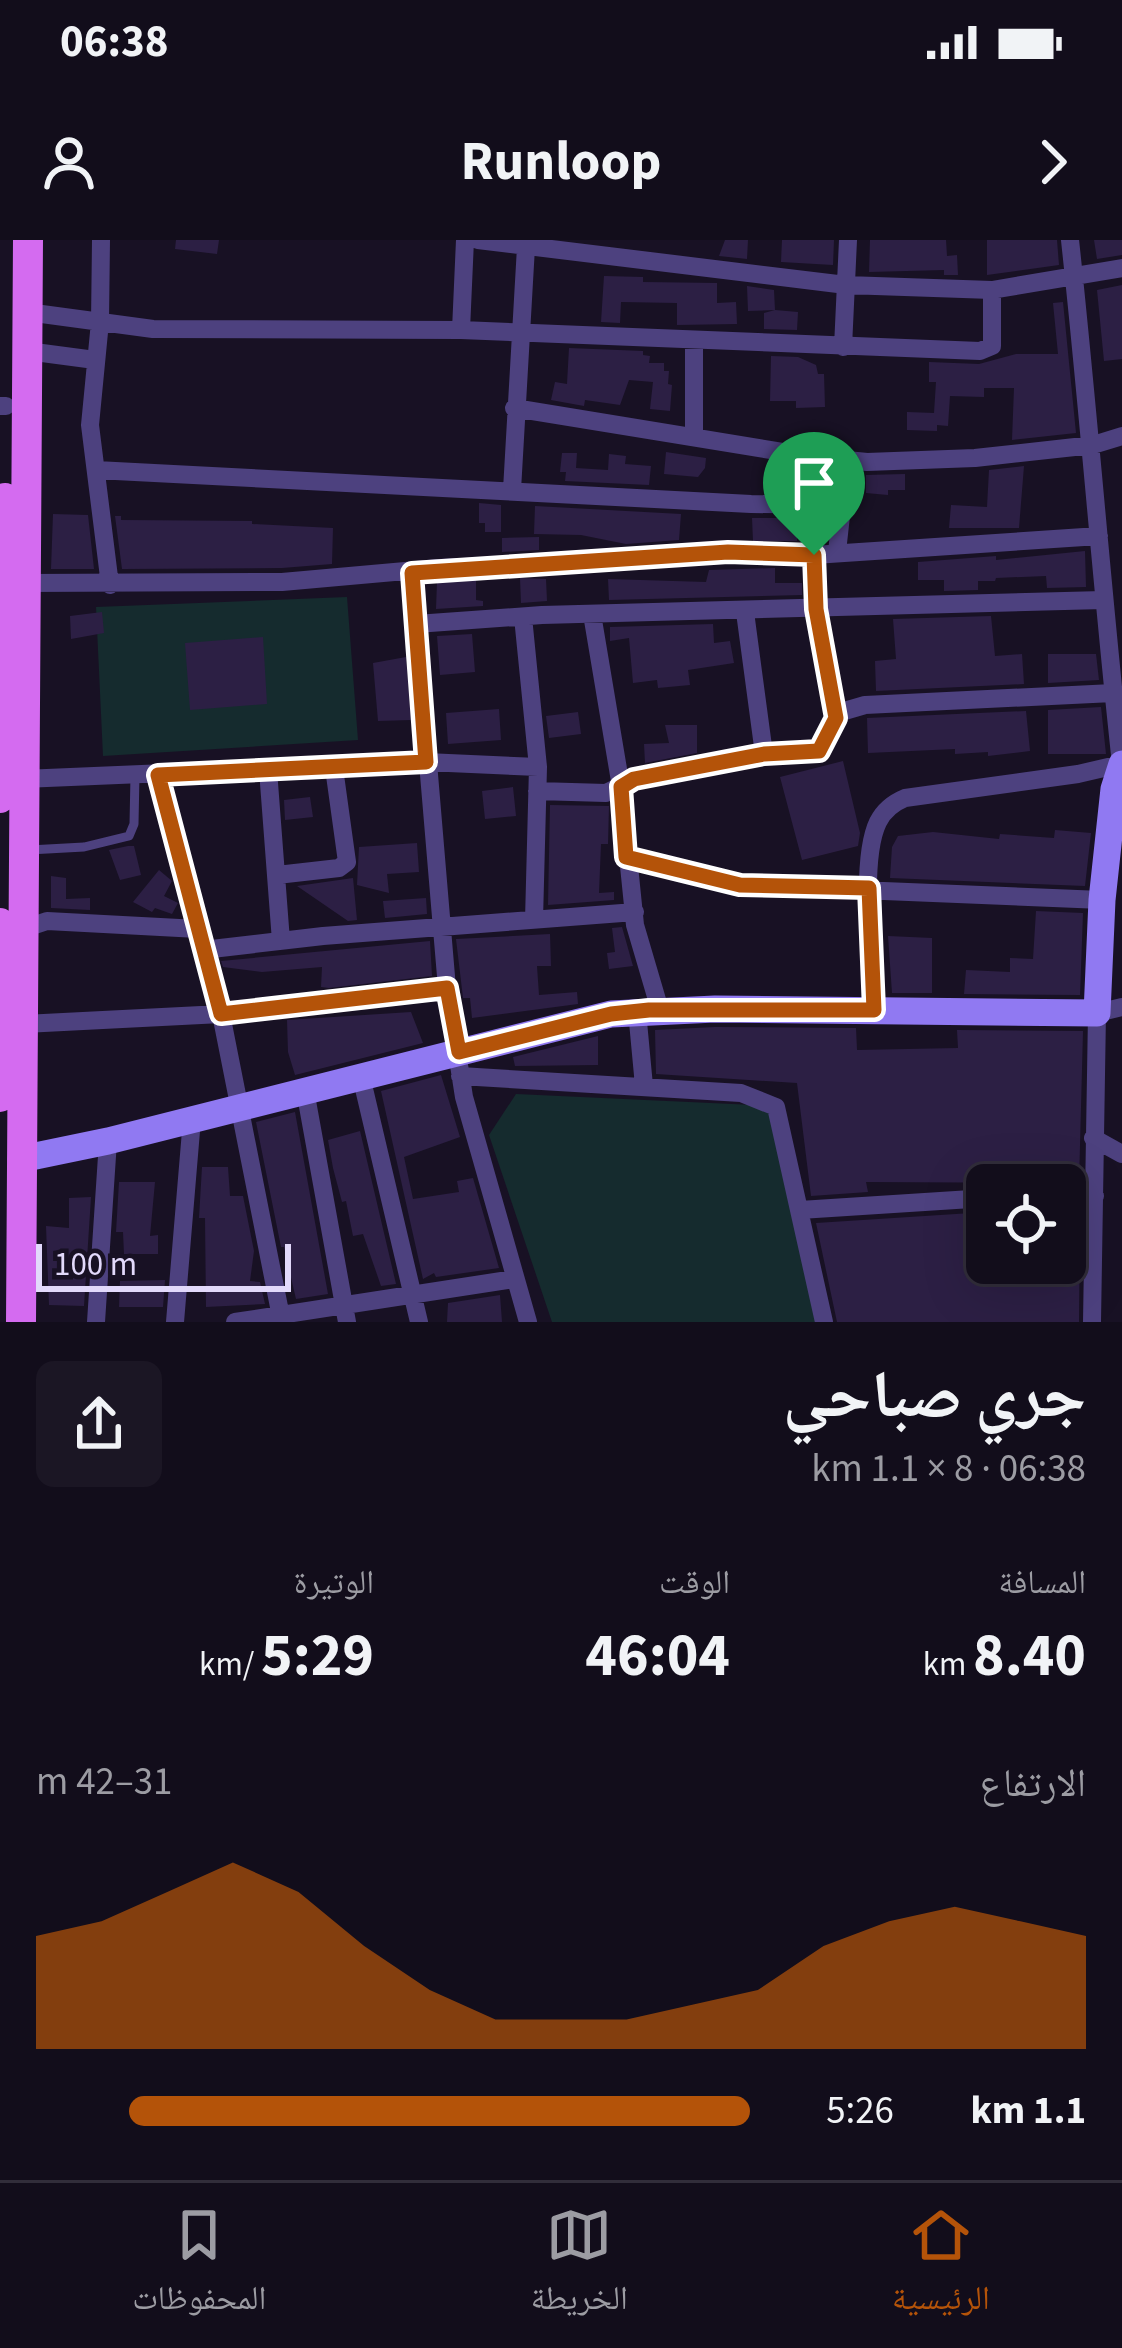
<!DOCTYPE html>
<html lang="ar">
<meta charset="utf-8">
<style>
:root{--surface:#120d1b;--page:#1b1624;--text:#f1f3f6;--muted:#9c9ca3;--line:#312d3a;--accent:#b45309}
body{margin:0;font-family:"Source Sans 3","Noto Naskh Arabic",sans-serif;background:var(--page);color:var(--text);direction:rtl;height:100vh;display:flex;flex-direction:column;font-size:45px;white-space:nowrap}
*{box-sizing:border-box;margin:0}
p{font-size:39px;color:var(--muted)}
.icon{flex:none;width:66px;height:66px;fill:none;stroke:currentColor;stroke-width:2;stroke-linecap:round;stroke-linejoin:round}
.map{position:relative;height:1082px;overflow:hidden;direction:ltr}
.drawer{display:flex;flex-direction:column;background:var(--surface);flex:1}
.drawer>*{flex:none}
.fabs{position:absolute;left:966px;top:924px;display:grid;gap:24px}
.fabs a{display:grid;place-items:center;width:120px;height:120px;border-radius:18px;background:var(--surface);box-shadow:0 12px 48px #0002,0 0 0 3px var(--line);font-size:60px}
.scale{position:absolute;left:36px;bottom:30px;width:255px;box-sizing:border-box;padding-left:12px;border:6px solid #e2d9fb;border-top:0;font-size:33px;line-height:42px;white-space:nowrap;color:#e2d9fb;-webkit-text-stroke:9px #181124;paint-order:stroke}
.pin{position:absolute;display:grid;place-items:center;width:102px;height:102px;color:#fff;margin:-123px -51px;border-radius:50% 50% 50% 0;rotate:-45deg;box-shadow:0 0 12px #0007}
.pin .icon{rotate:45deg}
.round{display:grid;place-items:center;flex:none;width:126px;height:126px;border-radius:18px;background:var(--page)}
.summary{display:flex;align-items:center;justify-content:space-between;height:204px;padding:0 36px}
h1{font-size:66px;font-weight:700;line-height:90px}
.figures{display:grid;grid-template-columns:repeat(3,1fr);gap:18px;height:204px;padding:12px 36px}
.figures div{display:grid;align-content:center}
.figures b{font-size:60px;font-weight:700}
.figures small{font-size:33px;font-weight:400}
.figures p{font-size:33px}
.chart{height:336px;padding:24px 36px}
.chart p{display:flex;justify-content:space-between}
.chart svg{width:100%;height:216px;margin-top:12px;fill:var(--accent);opacity:.7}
ul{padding:0 36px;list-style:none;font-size:39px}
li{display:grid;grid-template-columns:192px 144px 1fr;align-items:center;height:90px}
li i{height:30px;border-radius:15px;background:var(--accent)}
.status{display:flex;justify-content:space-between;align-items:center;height:84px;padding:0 60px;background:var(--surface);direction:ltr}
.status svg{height:33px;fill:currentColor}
header{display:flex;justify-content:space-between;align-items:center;height:156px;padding:0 36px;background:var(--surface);font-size:54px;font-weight:700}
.tabs{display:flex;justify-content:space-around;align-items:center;height:168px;border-top:3px solid var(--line);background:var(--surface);font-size:33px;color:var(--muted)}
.tabs a{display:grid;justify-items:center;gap:6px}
.tabs .on{color:var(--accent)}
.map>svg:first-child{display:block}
</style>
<div class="status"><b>06:38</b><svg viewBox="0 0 49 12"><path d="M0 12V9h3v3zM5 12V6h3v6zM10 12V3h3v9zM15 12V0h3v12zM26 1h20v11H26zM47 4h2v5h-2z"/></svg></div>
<header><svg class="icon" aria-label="forward" viewBox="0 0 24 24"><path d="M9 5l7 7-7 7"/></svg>Runloop<svg class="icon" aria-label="person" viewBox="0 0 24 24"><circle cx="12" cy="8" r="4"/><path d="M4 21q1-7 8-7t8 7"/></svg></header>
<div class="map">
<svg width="1122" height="1082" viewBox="0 0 1122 1082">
<rect width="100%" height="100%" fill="#181124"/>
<!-- green -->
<path fill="#152b2e" d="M347,357L358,500L103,516L96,367Z
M516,854L774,866L820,1082H552L489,895Z"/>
<!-- building -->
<path fill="#2c1f44" d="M176,0H219L217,14L175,9Z
M725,0H748L747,19L719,16Z
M782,0H834L833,25L781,22Z
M870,0H946L947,16L957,15L958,35H944V30L869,32Z
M987,0H1057L1059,25L987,35Z
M1094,0H1122V15L1097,19Z
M604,36L643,37V42L717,43V63L736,62L737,84L677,85V63L621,62L620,83L601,82Z
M1122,45V119L1104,121L1097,50Z
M747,46L774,50L775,70L748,71Z
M1063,62L1076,193L1012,200L1014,148H984V157L950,156L948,186L937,185V191L907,190V172L934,173L936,142H929V122L979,124L1016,114H1058L1053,63Z
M775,70L798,72L797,90L764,89V73Z
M569,108L643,111V115L650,116L649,123H664V131H669L668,144L672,145L670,171L650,169L653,142L629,140L620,165L585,160L584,166L551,160L555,142L567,144Z
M771,116L798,117L816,125L818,134H824L825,167L796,168V161H770Z
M666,212L706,218L705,228L698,237L664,234Z
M562,213H577L576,228L608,230L609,214L626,216L625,224L651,226L649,245L565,241L566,232H560Z
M1024,226L1019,288H949L951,265L987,267L989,230Z
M905,234V250H888V255L866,253V235Z
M479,263L501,265V292H485V283H479Z
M535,266L681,274L679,300L626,304L581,295L534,294Z
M53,274L88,275L94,329H51Z
M115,276H121V280L252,281V284L333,288L332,324L282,328L122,329Z
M752,278H803V295H797V301H753Z
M539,297V310L502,312V298Z
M1085,311L1086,347L1047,348L1046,336L996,338L995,341H978V350L944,351V340H918V322L996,316V320Z
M775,328V343H802V355L609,360L608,339L706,342L709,330Z
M520,338L546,339L547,361L521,363Z
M476,340V360L483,361V366L436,369L437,342Z
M102,372L104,393L71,399L70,376Z
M991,376L995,416L1022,414L1024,444L876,451L875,421L896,419L893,379Z
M713,384L714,403L730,401L734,423L688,430L690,445L658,448L657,440L633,443L629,398L610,401V387Z
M472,394L475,432L440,435L437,396Z
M263,397L267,464L190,470L185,403Z
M1048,414H1096L1099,440L1048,443Z
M406,417L411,480L378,481L373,423Z
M1101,467L1106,514H1048V470Z
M499,469L501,500L448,504L446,473Z
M1026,471L1030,511L988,516V512L955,514V509L868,513L867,478Z
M578,472L581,494L549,498L546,476Z
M665,485H697V513L645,523L644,504L669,503Z
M843,521L860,593L858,606L802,620L780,537Z
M513,547L516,576L485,579L482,551Z
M310,557L313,577L285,580L284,560Z
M550,565L609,566L608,604H601L599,653L614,652V660L548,665Z
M1055,590L1091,593L1085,646L890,638L892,607L898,596L933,592L999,599L1000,594L1054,598Z
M417,603L419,632L387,634L389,653L357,645L359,607Z
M128,606H134L141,635L120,640L109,610Z
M159,630L172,641L164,656L178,663L172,674L155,668L152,672L133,662Z
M51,636L66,638V659L90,658V670L51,668Z
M353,638L357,680L348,681L297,646Z
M426,658L427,674L385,678L383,661Z
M1036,671L1083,673L1080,755L964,754L966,730L1010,732V718L1033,719Z
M622,687L633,726L609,729L607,713L615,712L612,688Z
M550,694L551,726H537L539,755L577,752L578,764L472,778L470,758H463L456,699Z
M888,696L932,698V753H892Z
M430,701L432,736L329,748L321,747L322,727L262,732L223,727L221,721Z
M411,772L423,803L295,835L288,812L287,780Z
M715,787L856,788L857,810L958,808L957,790L1083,791L1079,943L866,942L868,952L811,956L797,843L656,834L655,790Z
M598,796V825L515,826L513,817Z
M441,835L460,897L404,917L413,959L459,952L457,941L473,938L499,1028L436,1037L434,1033L423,1039L381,851Z
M295,872L328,1054L296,1059L284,1007H281L256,882Z
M360,891L396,1044L381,1046L363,994L353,996L346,961L342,962L333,928L328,900Z
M202,927H228L230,956H243L254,1011L250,1041L260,1042L265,1064L206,1067L205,978H199Z
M119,942H155L150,996L158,995V1014H124L123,992H116Z
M91,957L84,1066L49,1065L46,986L69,988V958Z
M987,972V1023H1065V973H1080L1079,1082H837L816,983Z
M165,1040L163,1067H119L120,1041Z
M500,1055L502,1082H447L448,1063Z"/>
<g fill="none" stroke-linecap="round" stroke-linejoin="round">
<!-- lane -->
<path stroke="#4d417f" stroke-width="9" d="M29,610L84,607L129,596L134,584L135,535"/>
<!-- street -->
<path stroke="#4d417f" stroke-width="18" d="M101,0L100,82L90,185L110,345
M478,0L846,45L992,50L1122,28
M27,72L153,89L461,90L980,111L992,106V50
M461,90L465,0
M694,102V197
M843,107L848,0
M27,111L95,120
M0,166H6
M514,168L807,216L867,222L975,218L1093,205L1122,196
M96,230L751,264L842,265
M512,250L526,7
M837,312L847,221
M814,315L816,369L836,478
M412,333L447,748L464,857L528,1082
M25,343L282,342L439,328L624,320L679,313L814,315L1099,296
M745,372L764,514
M592,374L621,547L635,685L660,770
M523,377L538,527L534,680
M416,384L542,375L1103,360
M268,530L281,701
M158,535L221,774L282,1082
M23,539L426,522L538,527
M537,551L606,553L634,539L764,514L819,511L841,472L865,465L1113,453
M626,617L740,645L1102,660
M277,635L339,628L347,622L334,528
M23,689L47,681L198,689
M203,710L323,696L635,672
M874,769C872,724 859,621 878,582C884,570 893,563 905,558L1078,534L1121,524C1102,350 1089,175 1070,0
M637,771L644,846
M24,784L221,774L447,748
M361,836L419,1082
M460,836L741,853L776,867L824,1082
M305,850L347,1082
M1093,898L1122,914
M1065,956H1095
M800,970L987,958
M96,1082L108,901
M175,1082L192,879
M235,1082L514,1039
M1092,1082L1097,773L1122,767"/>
<!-- secondary -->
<path stroke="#9079f2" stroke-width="27" d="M21,919L108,901L611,774L715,769L1097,773L1102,660L1114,549L1122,524"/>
<!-- primary -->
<path stroke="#d46bf0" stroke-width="30" d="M0,558L5,258
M0,683V857
M21,1082L28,0"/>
</g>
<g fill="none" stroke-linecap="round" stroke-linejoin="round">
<defs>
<path id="route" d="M728,312L814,315L816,369L836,478L819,511L764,514L634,539L621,547L626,617L740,645L869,648L874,770H649L611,774L459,812L447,748L221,774L158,535L426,522L412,333Z"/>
</defs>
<!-- route casing -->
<use href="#route" stroke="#fff" stroke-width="24"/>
<!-- route -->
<use href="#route" stroke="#b45309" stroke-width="15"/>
</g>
</svg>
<div class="fabs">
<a><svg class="icon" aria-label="locate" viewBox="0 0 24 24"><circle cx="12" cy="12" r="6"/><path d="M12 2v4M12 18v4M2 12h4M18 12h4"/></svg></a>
</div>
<div class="scale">100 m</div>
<div class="pin" style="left:814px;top:315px;background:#1e9e55"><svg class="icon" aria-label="arrive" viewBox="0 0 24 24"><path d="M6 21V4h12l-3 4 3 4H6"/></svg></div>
</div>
<section class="drawer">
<div class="summary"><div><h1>جري صباحي</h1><p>06:38 · 8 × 1.1 km</p></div><a class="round"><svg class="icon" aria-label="share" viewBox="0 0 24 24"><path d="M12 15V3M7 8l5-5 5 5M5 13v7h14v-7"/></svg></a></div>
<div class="figures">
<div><p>المسافة</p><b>8.40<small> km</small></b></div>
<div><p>الوقت</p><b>46:04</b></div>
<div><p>الوتيرة</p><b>5:29<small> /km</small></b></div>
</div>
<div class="chart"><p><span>الارتفاع</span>31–42 m</p>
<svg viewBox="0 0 160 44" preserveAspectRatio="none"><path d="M0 44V21L10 18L20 12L30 6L40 12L50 23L60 32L70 38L80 38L90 38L100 35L110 32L120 23L130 18L140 15L150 18L160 21V44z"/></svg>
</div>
<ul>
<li><b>1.1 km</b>5:26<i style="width:87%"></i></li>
</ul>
</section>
<nav class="tabs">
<a class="on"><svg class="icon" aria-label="home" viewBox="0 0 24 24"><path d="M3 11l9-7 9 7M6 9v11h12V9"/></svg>الرئيسية</a>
<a><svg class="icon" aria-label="map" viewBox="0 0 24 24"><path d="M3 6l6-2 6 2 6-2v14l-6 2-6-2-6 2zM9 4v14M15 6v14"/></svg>الخريطة</a>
<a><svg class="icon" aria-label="saved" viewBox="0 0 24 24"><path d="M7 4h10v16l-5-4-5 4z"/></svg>المحفوظات</a>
</nav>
